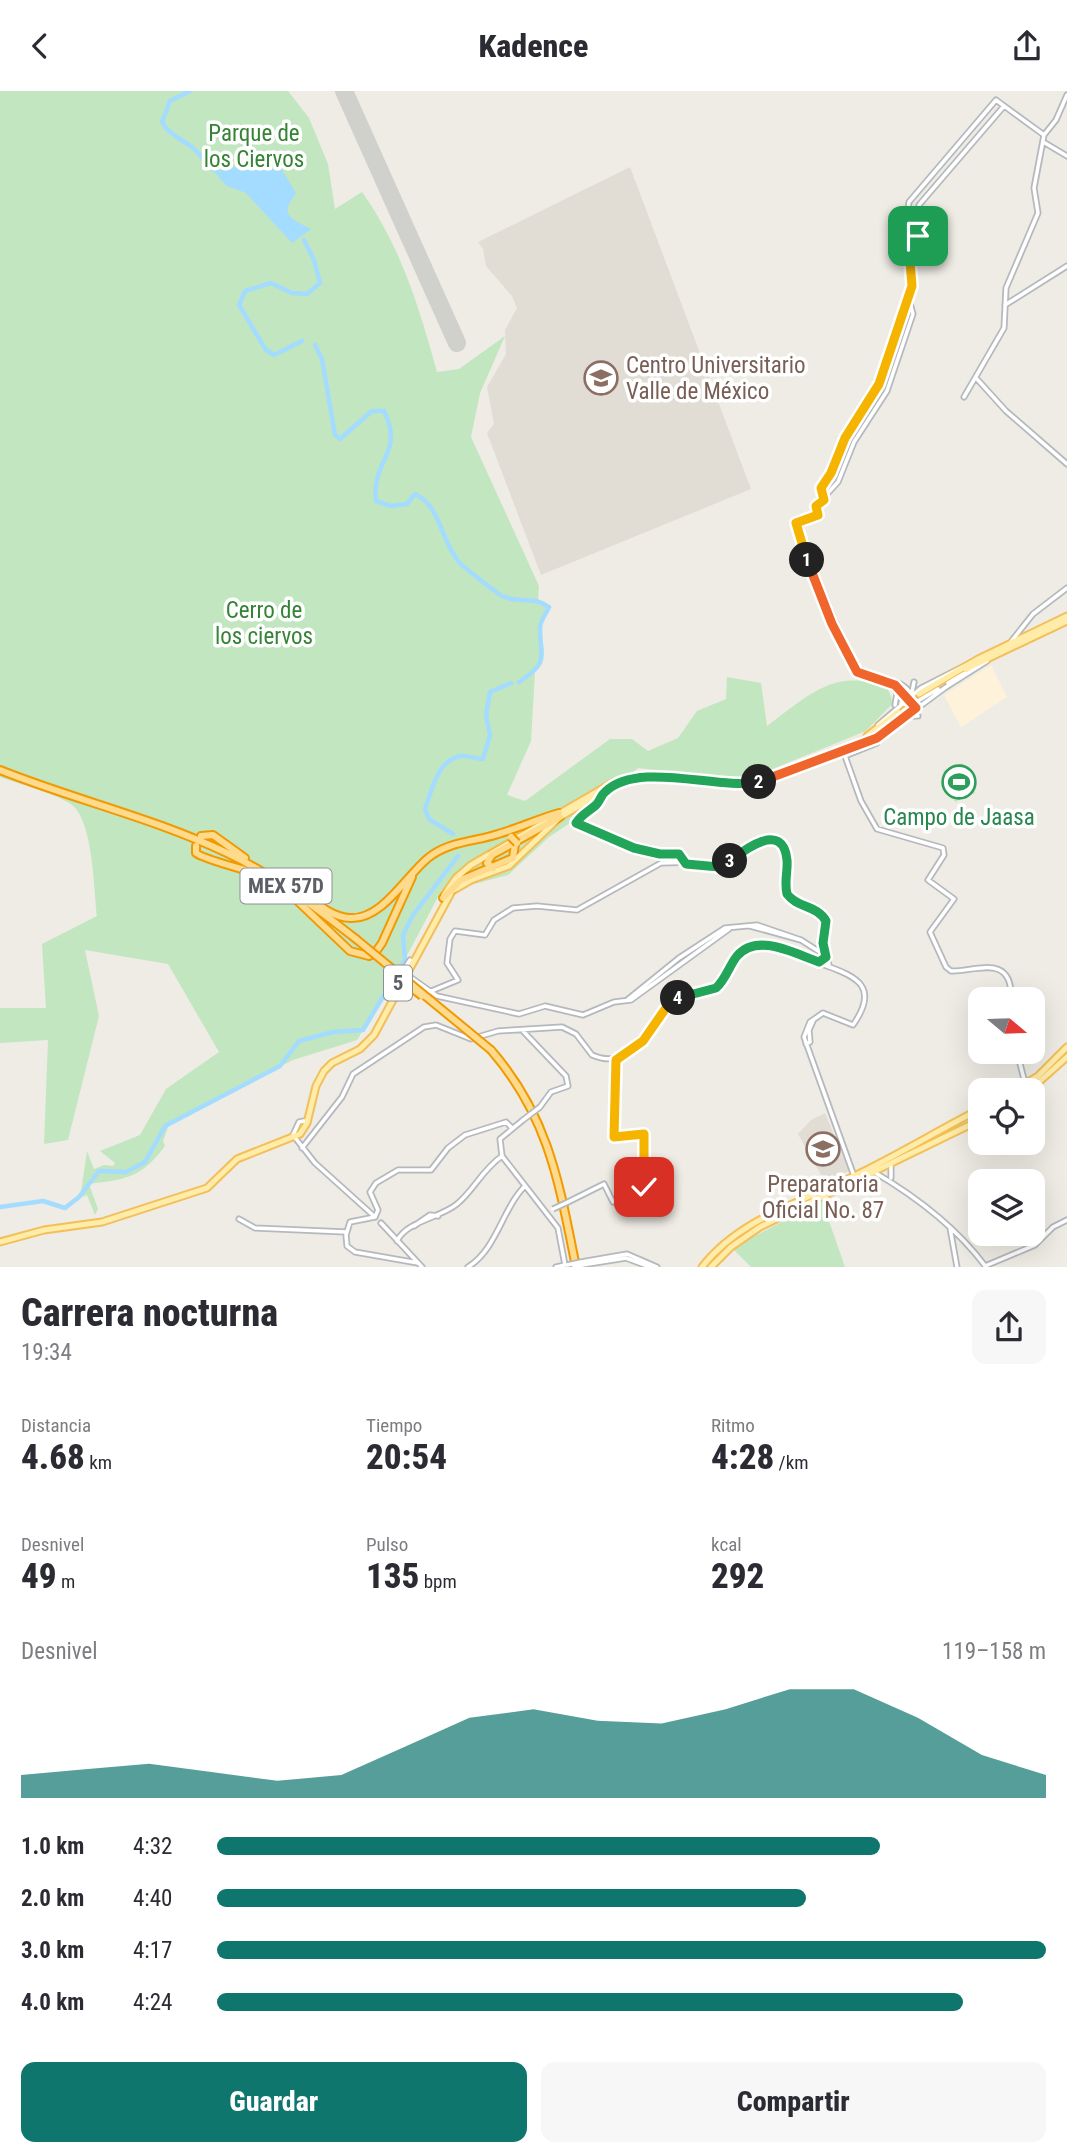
<!DOCTYPE html>
<html lang="es">
<meta charset="utf-8">
<style>
:root{--surface:#fff;--page:#f7f7f7;--text:#2b2b33;--muted:#7c7c81;--accent:#0f766e}
body{margin:0;font-family:"Roboto Condensed",sans-serif;background:var(--page);color:var(--text);height:100vh;display:flex;flex-direction:column;font-size:26px;white-space:nowrap}
*{box-sizing:border-box;margin:0}
p{font-size:23px;color:var(--muted)}
.icon{flex:none;width:38px;height:38px;fill:none;stroke:currentColor;stroke-width:2;stroke-linecap:round;stroke-linejoin:round}
.map{position:relative;height:1176px;overflow:hidden}
.side{display:flex;flex-direction:column;background:var(--surface);flex:1}
.side>*{flex:none}
.needle{width:46px;rotate:109deg}
.controls{position:absolute;left:968px;top:896px;display:grid;gap:14px}
.controls a{display:grid;place-items:center;width:77px;height:77px;border-radius:14px;background:var(--surface);box-shadow:0 7px 28px #0002;font-size:35px}
.pin{position:absolute;display:grid;place-items:center;width:60px;height:60px;color:#fff;margin:-30px;border-radius:14px;box-shadow:0 4px 10px #0006}
.km{position:absolute;width:35px;height:35px;margin:-18px;border-radius:50%;background:#222;color:#fff;font-size:19px;line-height:35px;text-align:center}
.round{display:grid;place-items:center;flex:none;width:74px;height:74px;border-radius:14px;background:var(--page)}
.head{display:flex;align-items:center;justify-content:space-between;height:119px;padding:0 21px}
h1{font-size:38px;font-weight:800;line-height:52px}
.figures{display:grid;grid-template-columns:repeat(3,1fr);gap:10px;height:119px;padding:7px 21px}
.figures div{display:grid;align-content:center}
.figures b{font-size:35px;font-weight:800}
.figures small{font-size:19px;font-weight:400}
.figures p{font-size:19px}
.chart{height:196px;padding:14px 21px}
.chart p{display:flex;justify-content:space-between}
.chart svg{width:100%;height:126px;margin-top:7px;fill:var(--accent);opacity:.7}
.button{display:flex;gap:14px;margin-top:auto;padding:14px 21px}
.button a{flex:1;height:80px;border-radius:14px;background:var(--accent);color:#fff;font-size:28px;font-weight:800;line-height:80px;text-align:center}
.button a+a{background:var(--page);color:var(--text)}
ul{padding:0 21px;list-style:none;font-size:23px}
li{display:grid;grid-template-columns:112px 84px 1fr;align-items:center;height:52px}
li i{height:18px;border-radius:9px;background:var(--accent)}
header{display:flex;justify-content:space-between;align-items:center;height:91px;padding:0 21px;background:var(--surface);font-size:32px;font-weight:800}
.map>svg:first-child{display:block}
</style>
<header><svg class="icon" aria-label="back" viewBox="0 0 24 24"><path d="M15 5l-7 7 7 7"/></svg>Kadence<svg class="icon" aria-label="share" viewBox="0 0 24 24"><path d="M12 15V3M7 8l5-5 5 5M5 13v7h14v-7"/></svg></header>
<div class="map">
<svg width="1067" height="1176" viewBox="0 0 1067 1176">
<rect width="100%" height="100%" fill="#eeece4"/>
<!-- commercial -->
<path fill="#fef3da" d="M991,574L1007,606L961,636L944,604Z"/>
<!-- education -->
<path fill="#e1ddd5" d="M630,76L751,398L541,484L487,342L494,333L487,296L506,263L505,239L517,217L512,205L486,175L483,158L478,151Z
M825,1022L849,1080L825,1091L798,1043L811,1029Z"/>
<!-- green -->
<path fill="#c2e6c0" d="M0,0H288L309,27L328,73L335,118L362,101C401,156 419,216 437,281L459,278L505,245L480,302L471,346L539,495L538,508L549,516L540,535L544,560L535,580L531,650L507,704L525,710L610,648H632L648,660L678,647L697,620L726,608L727,586L761,592L767,635C807,606 836,574 888,598L893,612L866,640L755,685L723,686L638,677L588,720L549,746L508,784L440,802L392,893L357,949L293,969L170,1031L163,1050L165,1055C141,1087 127,1088 89,1093L98,1118L95,1124L87,1104L80,1107L87,1060L94,1078L104,1074L113,1075L115,1072L100,1060L140,1044L166,998L219,961L168,873L85,859L99,925L68,1049L44,1053L48,949L0,952V917H46L42,853L97,825C94,799 93,730 72,714C60,704 16,692 0,686Z
M962,672L975,702L955,711L943,680Z
M822,1110L845,1176H751L732,1157Z"/>
<!-- water -->
<path fill="#a3dcff" d="M223,76L282,79L296,102C294,106 291,109 289,113C282,127 302,133 311,138L292,152L246,102L227,95L218,86Z"/>
<g fill="none" stroke-linecap="round" stroke-linejoin="round">
<!-- river -->
<path stroke="#a3dcff" stroke-width="4.5" d="M190,0L170,10L162,31C169,44 182,48 193,57C204,67 208,77 223,84
M302,250L274,264L266,259L239,214L245,200L271,192L292,202L307,203L320,192L314,169L304,149
M315,254L322,268L335,344L340,348L372,320H384C405,363 371,368 376,410L391,415L407,413L415,403C441,415 441,451 459,471C462,475 498,503 502,505C519,513 532,504 549,516C546,523 540,530 540,537C540,568 550,570 519,591
M453,743L429,728L425,718C432,699 437,669 461,665C467,664 476,668 483,668L490,644L486,624L490,601L511,592
M0,1116L43,1110L65,1117L79,1106L99,1080L126,1081L145,1071L165,1035L280,975L299,950L333,941L363,939L405,869L403,844L413,824L458,765"/>
<!-- taxiway -->
<path stroke="#d0d0cc" stroke-width="7" d="M447,232L460,246L454,249L452,242"/>
<!-- runway -->
<path stroke="#d0d0cc" stroke-width="18" d="M344,0L457,252"/>
<!-- primary-tunnel -->
<path stroke="#cac9c4" stroke-width="5" stroke-dasharray="5 2.5" stroke-linecap="butt" d="M903,617L919,603"/>
<defs>
<path id="secondary" d="M1044,44L1056,29L1067,4
M1045,52L1067,65
M910,157L918,146L919,114L1004,15
M909,209L913,223L887,300L854,351L838,391L816,415L818,423L796,433L835,531L859,579C881,595 903,579 918,615
M1005,214L1067,175
M977,288L1006,320L1067,373
M964,306L1004,237L1006,197L1038,122L1034,97L1044,44
M824,409L821,397L831,382L845,347L876,299L908,207L912,190L907,126L909,111L996,9L1044,44
M802,451L801,455L809,473
M823,509L857,581L895,594L916,617
M1010,552L1033,523L1067,497
M948,592L965,582
M891,593L897,602L895,614
M912,601L914,591
M916,611L938,598
M901,612L908,614L906,623
M908,625H918
M878,634L921,597L972,571
M877,647V652L845,665L861,710L877,738L943,757L944,764L928,789L954,808L930,841L946,876L951,880C974,881 1013,861 1011,908
M867,648L877,647L946,596L987,570
M603,703L576,732L633,757L660,763H679L686,773
M750,835L801,849L826,865
M403,881L437,905L519,923L545,915L583,924L614,911L631,909L729,838
M429,901L458,889L447,872L450,848L455,840L485,844L494,829L513,817L537,815L577,819L661,772L698,771L719,776L762,749L776,752L786,764L785,791L791,808L824,826C830,842 822,856 829,874
M392,904L393,895L410,869
M627,909L679,867L725,837L757,834L801,849
M523,940L566,985L568,995L551,1001L540,1016
M806,953L810,951L809,939L813,930
M1017,961L1025,992
M523,1029L500,1048L502,1065L558,1137L565,1174
M304,1030L299,1031L293,1044L315,1072L375,1126
M302,1057L342,1006L353,983L424,936L436,934L471,948L498,940L562,936L576,943L592,964C638,984 650,921 675,908C688,901 705,905 717,896C736,882 733,856 762,853C783,858 804,868 824,874C859,886 879,897 853,934L823,922L810,931L804,946L854,1085
M874,1081C915,1105 957,1137 986,1176
M891,1087V1075
M568,1111L604,1093L613,1111L641,1098L645,1093L644,1043L614,1046L616,966
M375,1126L378,1119L370,1101L376,1092L398,1079H431L448,1057L465,1044L506,1031L512,1037
M375,1126L350,1131L346,1144L347,1155L355,1161L418,1172
M239,1128L255,1137L346,1141
M381,1132L422,1176
M414,1135L430,1124L438,1125
M950,1137L957,1176
M397,1150C407,1130 440,1127 457,1113C474,1099 482,1079 502,1065
M581,1171L627,1163L657,1176
M582,1174L626,1167L650,1176
M985,1175L1035,1154L1053,1136L1067,1129
M468,1176C497,1158 502,1118 525,1095
M556,1176L565,1174"/>
<path id="primary" d="M966,578L1067,530
M919,603L978,568L1067,525
M867,645L898,621
M444,804L456,787L471,774L612,692
M1015,999L1038,985L1067,956
M1030,999L1067,966
M0,1151L44,1139L102,1131L207,1097L237,1068L300,1043L307,1032L316,995L324,980L332,972L360,958L374,944L452,800L471,789L509,775L560,726L615,694L643,686L734,693L761,691L867,648L905,619
M702,1176C739,1128 800,1112 852,1086C896,1065 937,1040 980,1018
M711,1176L731,1156L760,1136L980,1029"/>
<path id="highway" d="M0,679C75,709 154,727 227,762C274,784 315,816 356,848
M201,745L213,744L245,767
M196,755V762C202,768 250,780 262,784
M493,777L487,772L492,764L560,726
M285,790C306,801 326,826 350,827C382,829 406,785 428,767C449,750 474,751 498,743C519,737 538,728 559,722
M286,799L350,860L369,865L375,862L382,852L412,786
M443,807L461,789L513,767L515,753
M491,959C549,1026 559,1092 576,1176"/>
</defs>
<!-- secondary casing -->
<use href="#secondary" stroke="#b5b9be" stroke-width="7"/>
<!-- primary casing -->
<use href="#primary" stroke="#f2bf5a" stroke-width="9"/>
<!-- highway casing -->
<use href="#highway" stroke="#f29900" stroke-width="10"/>
<!-- secondary -->
<use href="#secondary" stroke="#fff" stroke-width="3.5"/>
<!-- primary -->
<use href="#primary" stroke="#ffeca8" stroke-width="5"/>
<!-- highway -->
<use href="#highway" stroke="#fdda8c" stroke-width="6"/>
<defs>
<path id="secondary-bridge" d="M523,1029L540,1016
M553,1118L568,1111
M567,1174L581,1171
M574,1176L582,1174"/>
<path id="highway-bridge" d="M511,746L517,752
M356,848L491,959
M400,888L422,905"/>
</defs>
<!-- secondary-bridge casing -->
<use href="#secondary-bridge" stroke="#b5b9be" stroke-width="7" stroke-linecap="butt"/>
<!-- highway-bridge casing -->
<use href="#highway-bridge" stroke="#f29900" stroke-width="10" stroke-linecap="butt"/>
<!-- secondary-bridge -->
<use href="#secondary-bridge" stroke="#fff" stroke-width="3.5"/>
<!-- highway-bridge -->
<use href="#highway-bridge" stroke="#fdda8c" stroke-width="6"/>
</g>
<g fill="none" stroke-linecap="round" stroke-linejoin="round">
<defs>
<path id="split-1" d="M807,469L796,432L818,424L816,415L824,409L821,397L831,382L845,347L879,293L912,195L909,158L918,145"/>
<path id="split-2" d="M759,691L877,647L916,617L895,594L857,581L832,533L807,469"/>
<path id="split-3" d="M730,770L719,776L686,773L679,763H660L634,757L576,732C582,723 588,721 596,714C600,710 601,704 605,701C639,669 716,699 759,691"/>
<path id="split-4" d="M678,907L716,897C726,888 729,875 737,865C758,841 795,863 819,871L826,866L823,852L826,830C817,814 797,817 787,803C784,790 788,781 787,769C783,729 744,759 730,770"/>
<path id="split-5" d="M644,1096V1043L614,1046L616,969L643,950L668,914L678,907"/>
</defs>
<!-- split-1 casing -->
<use href="#split-1" stroke="#fff" stroke-width="14"/>
<!-- split-2 casing -->
<use href="#split-2" stroke="#fff" stroke-width="14"/>
<!-- split-3 casing -->
<use href="#split-3" stroke="#fff" stroke-width="14"/>
<!-- split-4 casing -->
<use href="#split-4" stroke="#fff" stroke-width="14"/>
<!-- split-5 casing -->
<use href="#split-5" stroke="#fff" stroke-width="14"/>
<!-- split-1 -->
<use href="#split-1" stroke="#f5b400" stroke-width="9"/>
<!-- split-2 -->
<use href="#split-2" stroke="#f0652b" stroke-width="9"/>
<!-- split-3 -->
<use href="#split-3" stroke="#22a559" stroke-width="9"/>
<!-- split-4 -->
<use href="#split-4" stroke="#22a559" stroke-width="9"/>
<!-- split-5 -->
<use href="#split-5" stroke="#f5b400" stroke-width="9"/>
</g>
<!-- icons -->
<defs>
<symbol id="university-ring" viewBox="-11 -11 22 22"><circle r="9.5" fill="#fff" stroke="#8d6e63" stroke-width="1.5"/><path d="M0-5L7-2L0 1L-7-2ZM-4 1L0 2.5L4 1V4Q0 6-4 4Z" fill="#8d6e63"/></symbol>
<symbol id="stadium-ring" viewBox="-11 -11 22 22"><circle r="9.5" fill="#fff" stroke="#2e9e5b" stroke-width="1.5"/><path d="M0-5a6.5 5 0 1 0 0 10a6.5 5 0 1 0 0-10ZM-3.5-1.8h7v3.6h-7Z" fill="#2e9e5b"/></symbol>
</defs>
<g fill-rule="evenodd">
<use href="#university-ring" x="582" y="268" width="38" height="38"/>
<use href="#stadium-ring" x="940" y="672" width="38" height="38"/>
<use href="#university-ring" x="804" y="1039" width="38" height="38"/>
</g>
<g text-anchor="middle" dominant-baseline="central" stroke-width="7" stroke-linejoin="round" paint-order="stroke">
<!-- shield labels -->
<g fill="#fff" stroke="#8d9093" stroke-width="2">
<rect x="240.5" y="777.5" width="91" height="35" rx="5"/>
<rect x="384" y="874.5" width="28" height="35" rx="5"/>
</g>
<g font-size="21" font-weight="bold" fill="#5c6065">
<text x="286" y="795">MEX 57D</text>
<text x="398" y="892">5</text>
</g>
<!-- park labels -->
<g font-size="23" fill="#358334" stroke="#fff">
<text x="254" y="42">Parque de<tspan x="254" dy="26">los Ciervos</tspan></text>
<text x="264" y="519">Cerro de<tspan x="264" dy="26">los ciervos</tspan></text>
</g>
<!-- education labels -->
<g font-size="23" fill="#785e54" stroke="#fff" text-anchor="start">
<text x="626" y="274">Centro Universitario<tspan x="626" dy="26">Valle de México</tspan></text>
<text x="823" y="1093" text-anchor="middle">Preparatoria<tspan x="823" dy="26">Oficial No. 87</tspan></text>
</g>
<!-- leisure labels -->
<g font-size="23" fill="#27864d" stroke="#fff">
<text x="959" y="726">Campo de Jaasa</text>
</g>
</g>
</svg>
<div class="controls">
<a><svg class="needle" viewBox="-14 -14 28 28"><path d="M0-13l5 13h-10z" fill="#e53935"/><path d="M0 13l5-13h-10z" fill="#7c7c81"/></svg></a>
<a><svg class="icon" aria-label="locate" viewBox="0 0 24 24"><circle cx="12" cy="12" r="6"/><path d="M12 2v4M12 18v4M2 12h4M18 12h4"/></svg></a>
<a><svg class="icon" aria-label="layers" viewBox="0 0 24 24"><path d="M12 4l9 5-9 5-9-5zM3 14l9 5 9-5"/></svg></a>
</div>
<div class="pin" style="left:918px;top:145px;background:#1e9e55"><svg class="icon" aria-label="arrive" viewBox="0 0 24 24"><path d="M6 21V4h12l-3 4 3 4H6"/></svg></div>
<div class="pin" style="left:644px;top:1096px;background:#d93025"><svg class="icon" aria-label="check" viewBox="0 0 24 24"><path d="M5 12l5 5 9-10"/></svg></div>
<b class="km" style="left:807px;top:469px">1</b>
<b class="km" style="left:759px;top:691px">2</b>
<b class="km" style="left:730px;top:770px">3</b>
<b class="km" style="left:678px;top:907px">4</b>
</div>
<section class="side">
<div class="head"><div><h1>Carrera nocturna</h1><p>19:34</p></div><a class="round"><svg class="icon" aria-label="share" viewBox="0 0 24 24"><path d="M12 15V3M7 8l5-5 5 5M5 13v7h14v-7"/></svg></a></div>
<div class="figures">
<div><p>Distancia</p><b>4.68<small> km</small></b></div>
<div><p>Tiempo</p><b>20:54</b></div>
<div><p>Ritmo</p><b>4:28<small> /km</small></b></div>
</div>
<div class="figures">
<div><p>Desnivel</p><b>49<small> m</small></b></div>
<div><p>Pulso</p><b>135<small> bpm</small></b></div>
<div><p>kcal</p><b>292</b></div>
</div>
<div class="chart"><p><span>Desnivel</span>119–158 m</p>
<svg viewBox="0 0 160 44" preserveAspectRatio="none"><path d="M0 44V36L10 34L20 32L30 35L40 38L50 36L60 26L70 16L80 13L90 17L100 18L110 13L120 6L130 6L140 16L150 29L160 36V44z"/></svg>
</div>
<ul>
<li><b>1.0 km</b>4:32<i style="width:80%"></i></li>
<li><b>2.0 km</b>4:40<i style="width:71%"></i></li>
<li><b>3.0 km</b>4:17<i style="width:100%"></i></li>
<li><b>4.0 km</b>4:24<i style="width:90%"></i></li>
</ul>
<div class="button"><a>Guardar</a><a>Compartir</a></div>
</section>
